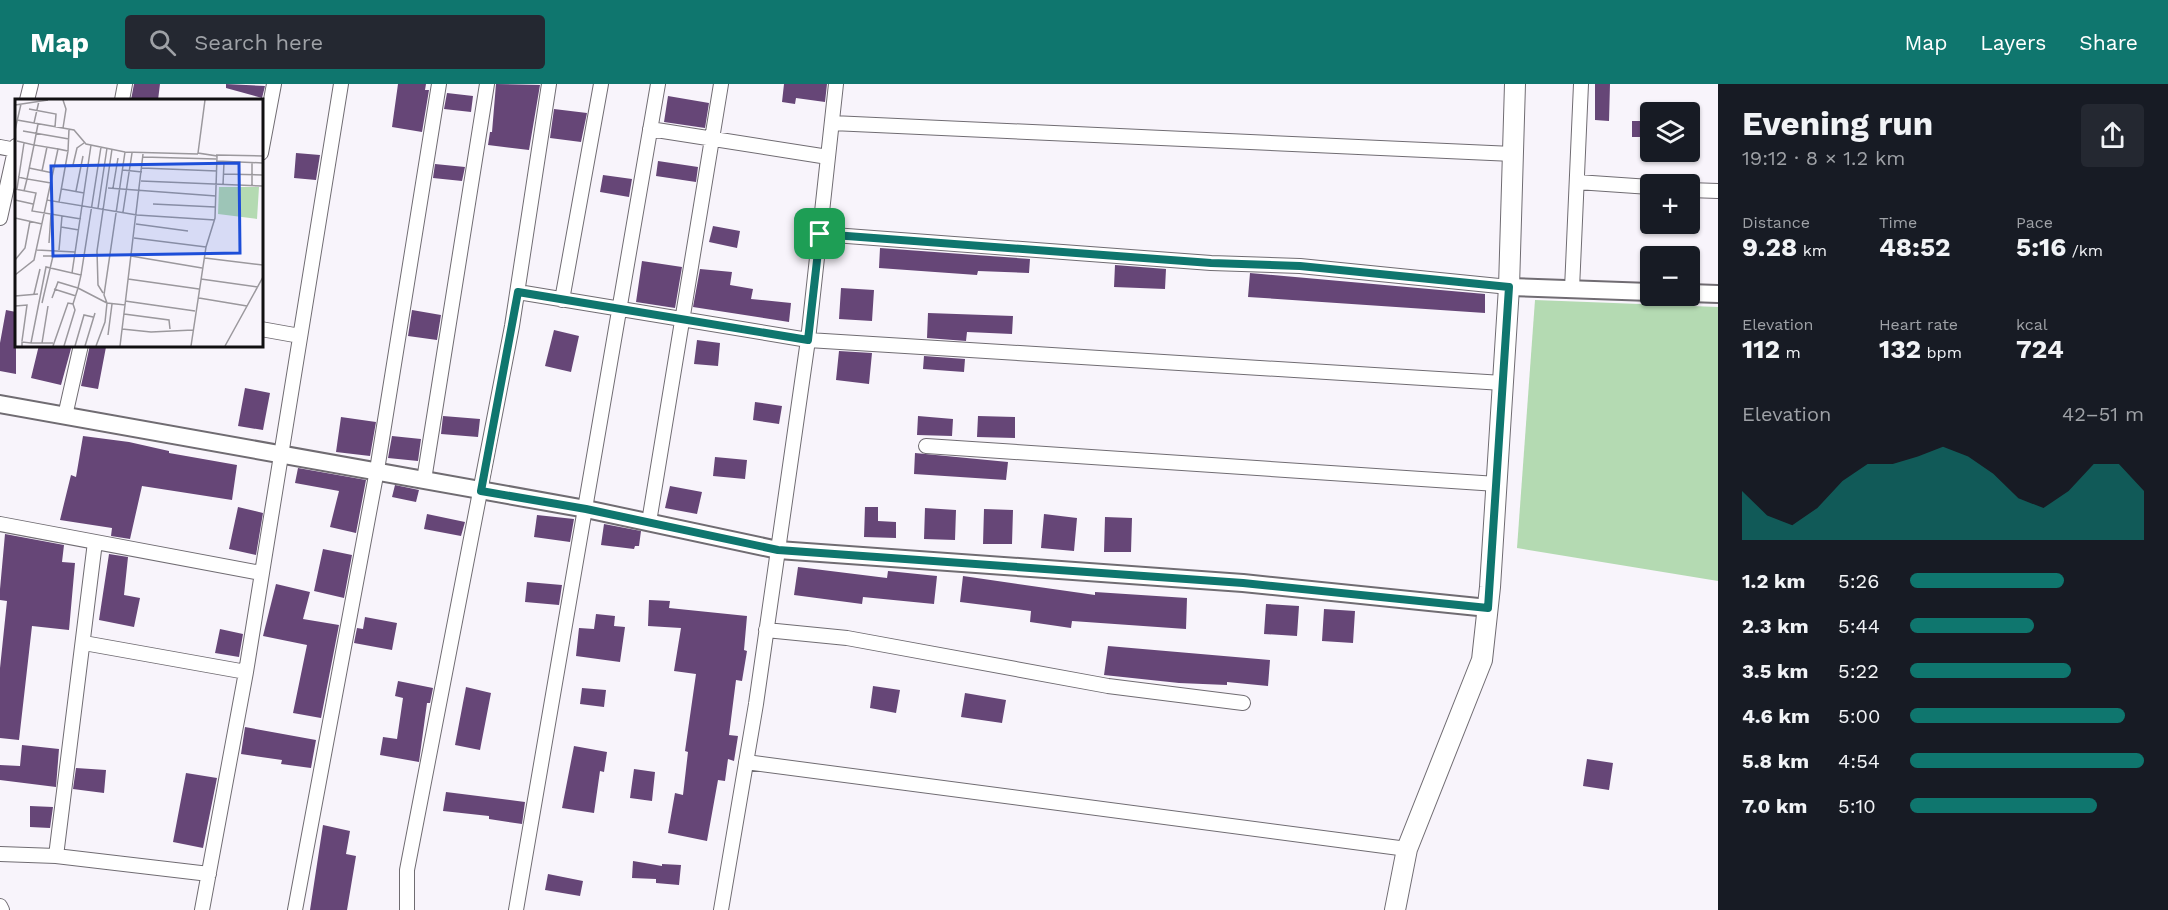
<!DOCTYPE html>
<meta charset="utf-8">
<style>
:root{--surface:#171b24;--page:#242831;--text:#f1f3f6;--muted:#9ea1a6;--accent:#0f766e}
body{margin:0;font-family:"Work Sans",sans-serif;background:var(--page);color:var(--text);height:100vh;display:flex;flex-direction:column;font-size:22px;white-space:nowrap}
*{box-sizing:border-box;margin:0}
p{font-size:20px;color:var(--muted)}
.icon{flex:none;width:33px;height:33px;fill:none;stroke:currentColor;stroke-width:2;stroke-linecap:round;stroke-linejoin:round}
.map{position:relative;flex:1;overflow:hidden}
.sheet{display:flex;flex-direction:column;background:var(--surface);width:450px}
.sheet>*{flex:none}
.tools{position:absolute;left:1640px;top:18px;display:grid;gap:12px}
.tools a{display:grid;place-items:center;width:60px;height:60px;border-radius:6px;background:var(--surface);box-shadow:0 2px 4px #0004;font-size:30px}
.pin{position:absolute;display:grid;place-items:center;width:51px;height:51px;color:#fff;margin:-26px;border-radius:12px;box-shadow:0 3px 9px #0006}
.round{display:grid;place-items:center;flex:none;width:63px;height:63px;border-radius:6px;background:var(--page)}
.summary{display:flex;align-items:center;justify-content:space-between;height:102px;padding:0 24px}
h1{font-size:33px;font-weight:700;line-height:45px}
.metrics{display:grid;grid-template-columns:repeat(3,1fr);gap:9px;height:102px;padding:6px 24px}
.metrics div{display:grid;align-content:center}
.metrics b{font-size:26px;font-weight:700}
.metrics small{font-size:16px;font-weight:400}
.metrics p{font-size:16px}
.chart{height:168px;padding:12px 24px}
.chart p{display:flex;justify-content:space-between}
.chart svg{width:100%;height:108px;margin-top:6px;fill:var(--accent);opacity:.7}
ul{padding:0 24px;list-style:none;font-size:20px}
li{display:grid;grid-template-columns:96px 72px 1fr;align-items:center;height:45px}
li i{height:15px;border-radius:8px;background:var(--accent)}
header{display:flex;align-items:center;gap:36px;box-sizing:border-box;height:84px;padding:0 30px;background:var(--accent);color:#fff}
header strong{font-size:28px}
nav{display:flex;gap:33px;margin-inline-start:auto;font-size:21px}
.search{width:420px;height:54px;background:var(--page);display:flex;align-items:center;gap:15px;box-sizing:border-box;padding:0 21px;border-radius:6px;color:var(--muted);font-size:22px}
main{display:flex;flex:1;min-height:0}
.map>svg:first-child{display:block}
</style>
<header>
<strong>Map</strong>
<div class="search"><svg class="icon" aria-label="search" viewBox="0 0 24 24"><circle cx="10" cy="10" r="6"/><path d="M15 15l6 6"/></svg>Search here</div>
<nav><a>Map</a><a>Layers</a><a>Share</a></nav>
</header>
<main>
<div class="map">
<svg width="1718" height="826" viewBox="0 0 1718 826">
<rect width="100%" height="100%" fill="#f8f4fb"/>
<!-- green -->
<path fill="#b4dab2" d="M1535,216L1718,223V497L1517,464Z"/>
<!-- building -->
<path fill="#664677" d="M134,0H160L158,16H131Z
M226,0L265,2L262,14L226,4Z
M398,0H426L425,6H429L422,48L392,43Z
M496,0L540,1L529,66L488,61L490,48H492Z
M784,0H827L825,18L796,14L795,20L782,18Z
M1595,0H1610L1609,37L1595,36Z
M447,9L473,12L471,28L444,25Z
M668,12L709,19L705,44L664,38Z
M554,25L587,29L581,58L550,54Z
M1632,37H1650V53H1632Z
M296,69L320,71L316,96L294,94Z
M658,77L698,83L696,98L656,92Z
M435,80L465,83L462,97L433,94Z
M603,91L632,95L629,113L600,108Z
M713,142L740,147L737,164L709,158Z
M880,164L1030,175L1029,189L978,187L977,191L879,184Z
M642,177L682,183L675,224L636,218Z
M1115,181L1166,185L1165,205L1114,203Z
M700,185L732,188L730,201L753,205L751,215L791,219L789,238L693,223Z
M1250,189L1485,210V229L1248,213Z
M841,204L874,206L872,237L839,235Z
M6,226L16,228V290L0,287V259Z
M412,226L441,231L437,256L408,252Z
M928,229L1013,232L1012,250L967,248L966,257L927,254Z
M554,246L579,252L571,288L545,282Z
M697,256L720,259L718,282L694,280Z
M39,261H72L61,301L31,294Z
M90,261L106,263L98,305L81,302Z
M839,267L872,269L869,300L836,296Z
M924,272L965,275L964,288L923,285Z
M245,304L270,309L263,346L238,342Z
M755,318L782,322L779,340L753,336Z
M443,332L480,335L478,353L441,350Z
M918,332L953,335L952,352L917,351Z
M978,332L1015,333V354L977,353Z
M341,333L376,338L370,372L336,368Z
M83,352L129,358L169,367V369L237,381L232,416L142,402L130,455L111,452L112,444L60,436L71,391L76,393Z
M392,352L421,355L418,377L388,374Z
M915,369L1008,378L1006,396L914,390Z
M715,373L747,376L745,395L713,392Z
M298,384L366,396L356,449L330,443L339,407L295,399Z
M395,401L419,406L416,418L392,413Z
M670,402L702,408L697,430L665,424Z
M238,423L263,429L256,471L229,465Z
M865,423H878V437L896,438V454L864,453Z
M925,424L956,426L955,456L924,455Z
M984,425L1013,426L1012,460H983Z
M427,430L465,438L461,452L424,445Z
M1044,430L1077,434L1074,467L1041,464Z
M537,431L574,435L570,458L534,453Z
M1105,433L1132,434L1131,468H1104Z
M604,440L641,447L639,462H635L634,465L601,461Z
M5,450L64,461L62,478L75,479L69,546L32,542L19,656L0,654V584L7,517L0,516V505Z
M323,465L352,471L344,514L314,507Z
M109,470L128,473L124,511L140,514L134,543L99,536Z
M798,483L887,494L888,487L937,492L934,520L863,513L862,520L794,511Z
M963,492L1095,511V508L1187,514L1186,545L1072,537L1071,544L1030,538L1031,527L960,518Z
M527,498L562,501L559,521L525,518Z
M276,500L310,508L303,535L339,541L321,634L293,629L307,561L263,552Z
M649,516L670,517L669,524L747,532L744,566L747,567L742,597L736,596L729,651L738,652L734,677L728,675L725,697L718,696L707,757L668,749L675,709L683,711L688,668L685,667L696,590L674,587L681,544L648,542Z
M1266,520L1299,522L1297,552L1264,550Z
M1324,525L1355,527L1353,559L1322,557Z
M596,530L615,532L614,542L625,543L620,578L576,572L579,544L594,545Z
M365,533L397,539L392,566L354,559L357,544L363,545Z
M220,545L243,550L239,573L215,569Z
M1108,562L1270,576L1268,602L1227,598V601L1179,599L1104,591Z
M398,597L433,604L430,619H427L419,678L380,671L383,653L397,655L403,614L395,612Z
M873,602L900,606L896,629L870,624Z
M466,603L491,609L480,666L455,661Z
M582,604L606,606L604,623L580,620Z
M965,609L1006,616L1002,639L961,633Z
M245,643L316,656L311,684L281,680L282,676L241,670Z
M22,661L59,665L56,703L0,696V681L20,682Z
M574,662L607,668L604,688L600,687L594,729L562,724Z
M1587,675L1613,679L1609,706L1583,702Z
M76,684L106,686L104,709L73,705Z
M634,685L655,688L652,717L630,714Z
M186,689L217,694L203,764L173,758Z
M446,708L525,718L522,740L489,735V732L443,727Z
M30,722L53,723L50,744L30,743Z
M323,741L350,747L346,770L356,772L347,826H310Z
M633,777L662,782V780L681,781L679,801L656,799V795L632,794Z
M548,790L583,797L580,812L545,806Z"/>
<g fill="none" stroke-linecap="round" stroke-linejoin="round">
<defs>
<path id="minor" d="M27,16L31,0
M122,16L125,0
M832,39L1513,70
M650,45L828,73
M0,63L16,66
M261,69L274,0
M1577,98L1650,103
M1689,106L1718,107
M0,134L16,62
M820,150L1211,179L1300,182L1509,203
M1572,205L1581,0
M518,208L808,256L1503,299
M562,216L601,0
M261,245L300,252
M65,332L81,261
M926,362L1497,400
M424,396L487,0
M649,438L721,0
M0,440L261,489
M766,546L847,554L1108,602L1243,619
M84,559L246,588
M746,678L1407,765
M0,770L56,772L209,790
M56,772L95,458
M0,822L2,826
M202,826L246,588L341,0
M295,826L377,386L439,0
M407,826V786L512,242L549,0
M516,826L658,0
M721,826L756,620L808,256L836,0"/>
<path id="tertiary" d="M1509,203L1650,208
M1689,209L1718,210
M0,320L586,425L778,466L1243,499L1488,524"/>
<path id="secondary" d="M1395,826L1407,765L1482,576L1490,503L1509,203L1515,0"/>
</defs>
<!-- minor casing -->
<use href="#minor" stroke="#706c72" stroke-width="16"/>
<!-- tertiary casing -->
<use href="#tertiary" stroke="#706c72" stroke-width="20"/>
<!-- secondary casing -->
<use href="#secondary" stroke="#706c72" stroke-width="22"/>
<!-- minor -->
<use href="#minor" stroke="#fff" stroke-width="14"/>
<!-- tertiary -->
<use href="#tertiary" stroke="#fff" stroke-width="16"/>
<!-- secondary -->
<use href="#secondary" stroke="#fff" stroke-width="20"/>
</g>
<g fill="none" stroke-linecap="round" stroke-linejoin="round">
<defs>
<path id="route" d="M820,150L1211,179L1300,182L1509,203L1488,524L1243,499L778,466L586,425L481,407L518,208L808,256Z"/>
</defs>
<!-- route casing -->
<use href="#route" stroke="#fff" stroke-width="12"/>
<!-- route -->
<use href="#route" stroke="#0f766e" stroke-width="8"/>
</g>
<!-- overview -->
<g transform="translate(15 15)">
<rect width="248" height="248" fill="#f8f4fb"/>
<path d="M204,88H244L242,120L203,115Z" fill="#b4dab2"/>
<path fill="none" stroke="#9b989d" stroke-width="1.5" d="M48,1L51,10L48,29M0,6L33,1M14,10L41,15L40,28M2,21L59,31L71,45L110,53L183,55M19,24L24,2M23,25L19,46L43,50M0,31L6,5M8,32L54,40M2,42L19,46L12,80L36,84M110,53L89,196L92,204L110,206L128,55M201,56L248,57M128,58L201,60M202,62L248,64M58,66L62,49L69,44M14,69L38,74M127,69L202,72M108,71L127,73M27,72L32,48M208,75L248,76M3,78L12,80L9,92M126,82L248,87M208,86L209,63M237,87V64M93,89L201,97M98,89L103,59M0,90L21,94L17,112L66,120M2,90L9,44M47,90L69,94M61,92L68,57M0,101L18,105M32,101L43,50L53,52L54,30M44,103L53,52M138,105L200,108M83,109L92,49M108,113L117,54M0,119L27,125M121,125L173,132M46,128L64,131M119,139L191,148M34,144L36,115M22,151L60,153M44,151L47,117M116,157L187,169M190,159L248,166M0,161L10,149L15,122M57,174L76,46M0,176L19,161L32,101L122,116L200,121M66,176L86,48M113,180L184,190M186,180L243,188M39,190L61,197M88,194L83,186L82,152L97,50M19,195L25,170M0,197L23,195M37,199L43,183L63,189L58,205M184,199L232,207M110,202L180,212M27,204L38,157H28M0,207L12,206L7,242M109,215L154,221L155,230M107,230L136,233L178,231M93,236L97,205M16,244H38M27,244L33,207M7,247V243L16,244L31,168L66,176L63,189L92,204L90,223L81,247M38,247L53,204L58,205L60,211L49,247M60,247L69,216L78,218M70,247L80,214M105,247L110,206M176,247L191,148L200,119L202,57L183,54L190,1M210,247L248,178"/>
<path fill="#1d4ed8" fill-opacity="0.15" stroke="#1d4ed8" stroke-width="3" d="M224,64L225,154L38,157L36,67Z"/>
<rect width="248" height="248" fill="none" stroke="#100f11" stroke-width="3"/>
</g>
</svg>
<div class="tools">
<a><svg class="icon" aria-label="layers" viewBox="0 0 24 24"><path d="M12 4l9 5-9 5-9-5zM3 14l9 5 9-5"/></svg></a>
<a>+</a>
<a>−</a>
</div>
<div class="pin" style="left:820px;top:150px;background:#1e9e55"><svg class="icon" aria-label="arrive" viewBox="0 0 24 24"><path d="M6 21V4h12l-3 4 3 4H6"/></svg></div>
</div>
<section class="sheet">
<div class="summary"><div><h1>Evening run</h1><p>19:12 · 8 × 1.2 km</p></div><a class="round"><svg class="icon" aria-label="share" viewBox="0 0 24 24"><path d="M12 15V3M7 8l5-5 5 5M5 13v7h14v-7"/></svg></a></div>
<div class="metrics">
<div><p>Distance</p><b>9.28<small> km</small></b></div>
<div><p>Time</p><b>48:52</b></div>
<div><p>Pace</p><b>5:16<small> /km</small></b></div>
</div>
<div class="metrics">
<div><p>Elevation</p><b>112<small> m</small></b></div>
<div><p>Heart rate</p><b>132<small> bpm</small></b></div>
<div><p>kcal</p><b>724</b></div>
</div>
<div class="chart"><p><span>Elevation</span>42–51 m</p>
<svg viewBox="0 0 160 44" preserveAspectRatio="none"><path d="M0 44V24L10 34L20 38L30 31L40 20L50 13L60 13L70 10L80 6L90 10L100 17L110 27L120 31L130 24L140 13L150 13L160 24V44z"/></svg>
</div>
<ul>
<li><b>1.2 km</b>5:26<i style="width:66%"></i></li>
<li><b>2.3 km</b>5:44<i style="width:53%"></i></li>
<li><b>3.5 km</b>5:22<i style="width:69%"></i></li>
<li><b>4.6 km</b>5:00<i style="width:92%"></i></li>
<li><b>5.8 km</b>4:54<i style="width:100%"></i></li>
<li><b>7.0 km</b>5:10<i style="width:80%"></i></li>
</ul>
</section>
</main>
